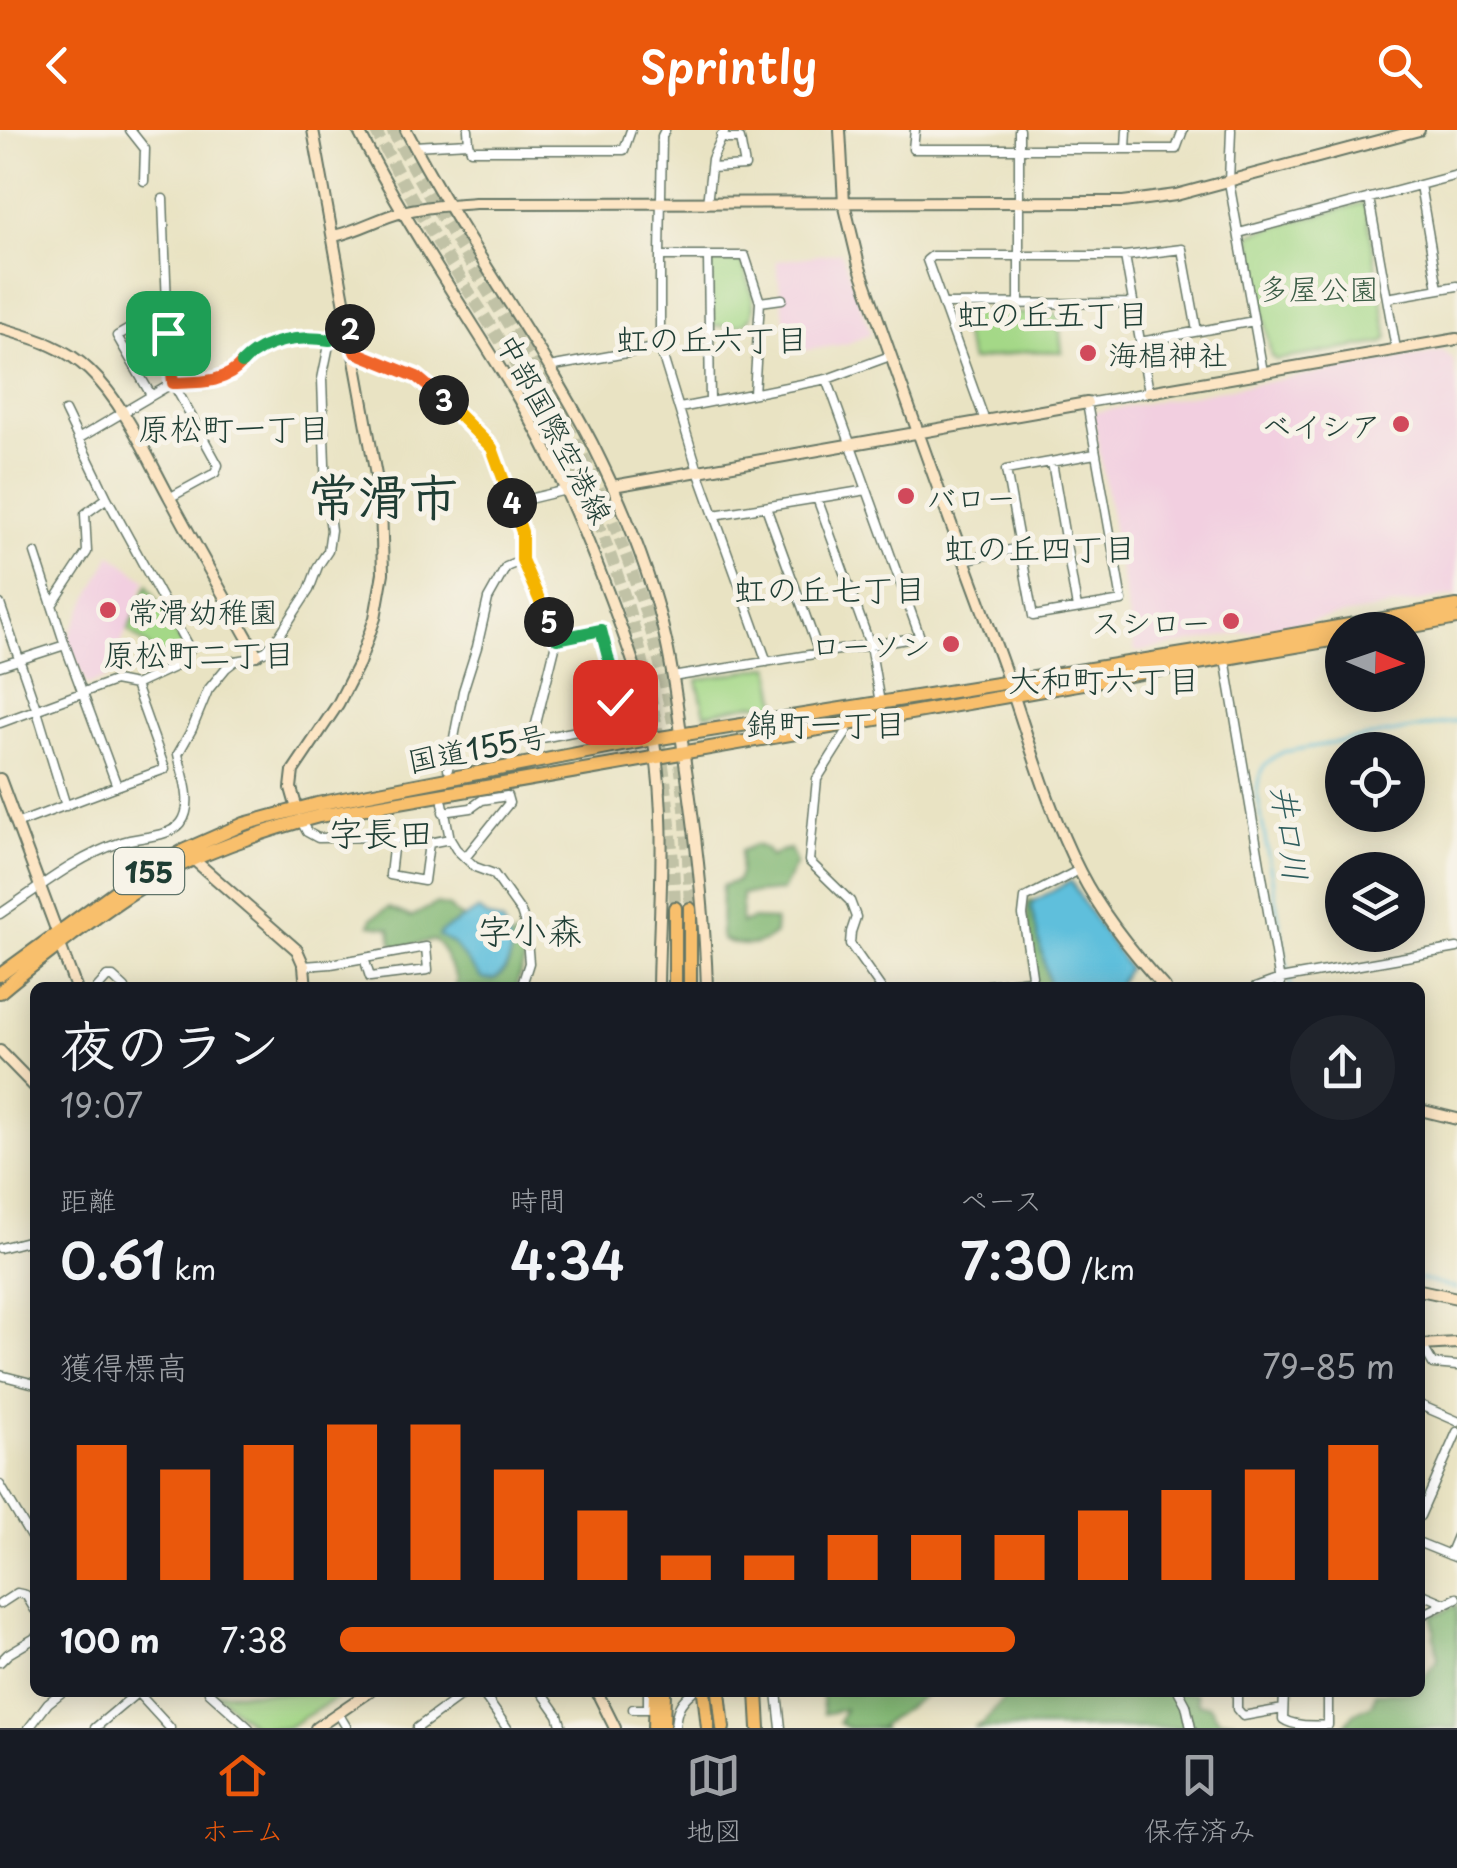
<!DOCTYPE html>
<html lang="ja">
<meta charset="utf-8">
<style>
:root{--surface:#171b24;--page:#20242c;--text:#f1f3f6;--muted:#9ea1a6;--line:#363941;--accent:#ea580c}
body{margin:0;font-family:"Playpen Sans","Klee One",sans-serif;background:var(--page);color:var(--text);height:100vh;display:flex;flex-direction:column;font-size:38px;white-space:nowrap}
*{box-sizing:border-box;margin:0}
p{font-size:32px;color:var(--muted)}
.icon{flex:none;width:55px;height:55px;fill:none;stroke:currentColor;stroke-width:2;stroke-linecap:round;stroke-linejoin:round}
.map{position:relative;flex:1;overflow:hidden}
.sheet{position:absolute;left:30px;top:852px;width:1395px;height:715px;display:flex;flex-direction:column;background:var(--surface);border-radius:15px;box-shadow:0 5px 25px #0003}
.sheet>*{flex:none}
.needle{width:65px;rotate:92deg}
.controls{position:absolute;left:1325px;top:482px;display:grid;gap:20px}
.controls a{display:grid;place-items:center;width:100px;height:100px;border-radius:50%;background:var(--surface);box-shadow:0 5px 25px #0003;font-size:50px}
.pin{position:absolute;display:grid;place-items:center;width:85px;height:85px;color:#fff;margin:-42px;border-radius:20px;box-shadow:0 5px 15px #0006}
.km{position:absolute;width:50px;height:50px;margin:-25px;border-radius:50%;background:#222;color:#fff;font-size:28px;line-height:50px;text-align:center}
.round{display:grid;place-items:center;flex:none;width:105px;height:105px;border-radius:52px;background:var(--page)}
.summary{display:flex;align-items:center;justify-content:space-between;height:170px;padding:0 30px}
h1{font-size:55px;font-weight:600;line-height:75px}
.metrics{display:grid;grid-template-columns:repeat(3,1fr);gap:15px;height:170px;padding:10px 30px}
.metrics div{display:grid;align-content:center}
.metrics b{font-size:50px;font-weight:600}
.metrics small{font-size:28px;font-weight:400}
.metrics p{font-size:28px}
.chart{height:280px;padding:20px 30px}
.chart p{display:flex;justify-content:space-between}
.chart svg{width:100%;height:180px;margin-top:10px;stroke:var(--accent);stroke-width:6}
ul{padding:0 30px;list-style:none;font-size:32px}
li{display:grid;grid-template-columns:160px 120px 1fr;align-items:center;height:75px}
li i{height:25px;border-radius:12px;background:var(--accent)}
header{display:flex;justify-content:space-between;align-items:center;height:130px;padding:0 30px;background:var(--accent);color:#fff;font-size:45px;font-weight:600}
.dock{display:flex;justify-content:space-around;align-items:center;height:140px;border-top:2px solid var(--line);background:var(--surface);font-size:28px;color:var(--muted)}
.dock a{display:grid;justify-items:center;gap:5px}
.dock .on{color:var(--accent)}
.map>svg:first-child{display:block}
</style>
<header><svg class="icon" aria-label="back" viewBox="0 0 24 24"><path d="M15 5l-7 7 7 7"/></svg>Sprintly<svg class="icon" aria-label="search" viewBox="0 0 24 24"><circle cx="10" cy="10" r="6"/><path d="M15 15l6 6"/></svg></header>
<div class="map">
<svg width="1457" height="1598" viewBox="0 0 1457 1598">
<rect width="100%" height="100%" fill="#f7f3e8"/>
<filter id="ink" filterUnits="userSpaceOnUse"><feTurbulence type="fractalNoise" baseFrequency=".01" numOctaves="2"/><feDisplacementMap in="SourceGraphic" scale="20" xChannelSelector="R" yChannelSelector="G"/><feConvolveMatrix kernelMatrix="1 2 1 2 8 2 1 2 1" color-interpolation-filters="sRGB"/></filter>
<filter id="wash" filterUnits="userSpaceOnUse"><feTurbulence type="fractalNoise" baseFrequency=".0048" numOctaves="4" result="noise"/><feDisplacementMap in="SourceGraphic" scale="40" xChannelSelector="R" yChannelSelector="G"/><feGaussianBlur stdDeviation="2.25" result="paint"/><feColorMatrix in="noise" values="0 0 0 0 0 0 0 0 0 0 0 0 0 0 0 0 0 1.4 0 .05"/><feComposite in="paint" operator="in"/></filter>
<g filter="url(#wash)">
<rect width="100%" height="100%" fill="#e9e3c3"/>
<!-- built -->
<path fill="#f2cfe0" d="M841,122L871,204L846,214L789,223L776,131Z
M1443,221L1453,229L1457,255V465L1135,522L1093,285L1096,282Z
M111,424L146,450L108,547L87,556L67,509Z"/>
<!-- green -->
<path fill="#a4d887" stroke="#628a5e" stroke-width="2.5" d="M1363,73L1366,76L1388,208L1382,213L1276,230L1271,226L1250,106L1252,103Z
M710,131H742C746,146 763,183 745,193C738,198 721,195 712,196Z
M957,182L1058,184L1062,222L1027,221L971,231Z
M148,455L186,520L171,535L128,500Z
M771,536L778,576L753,574L705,584L697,550Z
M215,1563H345L286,1598H256Z"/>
<!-- forest -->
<path fill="#83b874" stroke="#517a54" stroke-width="2.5" d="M754,715C763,717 767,719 771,727L781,721L790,719L796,733L782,761L742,764L741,793L753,789L775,790V804C759,818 740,817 722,809L721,805L722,756L737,751L740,744L741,721Z
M1030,770L1034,771L1032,780L1050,857L1012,858L1035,851L1027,783V775Z
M436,774L450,777L454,783L463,788L441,802L492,851C509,843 513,827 510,810L515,806L522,805C532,823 520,840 516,857H454L457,850L439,814L434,810L397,818L392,813L390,798L370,795L372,788L389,778L411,787Z
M1457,1475V1598H1342L1355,1583L1373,1574L1376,1563L1420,1562V1551L1438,1530L1432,1486Z
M1010,1562L1196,1563L1198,1573L1210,1576L1219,1590L1235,1591L1243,1598H973L984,1592Z
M821,1563V1562L927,1563L881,1596L883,1598H849L839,1593L845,1579L824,1584Z"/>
<!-- water -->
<path fill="#5ebfdc" stroke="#3e7e88" stroke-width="2.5" d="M1071,751L1086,777L1128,838L1117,857H1050L1031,777L1034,771Z
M478,780L488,787L502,792C510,809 516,824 504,840C497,850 494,851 482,849L452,813L439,806L441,802Z"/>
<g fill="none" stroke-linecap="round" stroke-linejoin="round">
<!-- stream -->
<path stroke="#5ebfdc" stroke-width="2.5" d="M1291,858L1257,662C1259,640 1262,633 1283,622L1457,591
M1420,1149L1457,1159"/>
</g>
</g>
<g filter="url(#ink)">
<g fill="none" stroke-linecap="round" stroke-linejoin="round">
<!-- highway-tunnel -->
<path stroke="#c1c2a6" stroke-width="12" stroke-dasharray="12 6" stroke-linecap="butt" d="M375,0C396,40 418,80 442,119C479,179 519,237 553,299C635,449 670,609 675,778
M392,0C443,97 507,186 560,282C620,390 662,512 680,634C687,682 688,731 690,779"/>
<defs>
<path id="street" d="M130,0L145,19L144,51
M915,0L913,19H1176L1183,0
M1019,0V173
M1231,0L1229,52L1263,242
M469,13L471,20H624L631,0
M414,16L469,13L468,0
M1126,18L1127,0
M711,38L745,36L740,9H728L721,6
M1420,55L1438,159
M1369,68L1396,219
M163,69L168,203
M707,74L712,29L725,0
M1239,103L1457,45
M660,126L662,6L665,0
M708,127L710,272
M1387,168L1457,156
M760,172L782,169
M943,174L1133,173
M1140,212L1254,191
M355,222L417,247L435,261L492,318L522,402L523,430L529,448L557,509L532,610L617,593L615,558L601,501L557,509
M549,237L660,217
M754,263L760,172L745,126H660V217L698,341L767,532
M151,265L117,206L129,199L168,203L170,206L173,253L218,335L215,343L169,368
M680,278L827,249L890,226
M985,291L927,130L932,126H1125L1182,119L1197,201
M78,309L173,253L217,250L234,244L252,223L266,216L294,209L330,210
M1095,324L1006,340L1033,486L1122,471L1087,273L1149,262L1125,126
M1052,332L1077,478
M817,368L870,515L880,573
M512,373L566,360
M766,377L819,523
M714,385L867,360
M964,430L1019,418
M0,474L37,581L66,676
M52,475L87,422L85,384L107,368
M1225,528L1281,858
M0,536L65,515
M672,547L920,507L827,249
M0,593L114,551L135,555L174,537L190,520L107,368L65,281
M848,594L846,603L817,649L809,731L850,771L856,787L851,802L850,814L881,858
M448,639L463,561L477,517L488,469L506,437L523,430
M117,656L165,639L135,555
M443,673L450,709L456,719L475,737L494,744L521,782L526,797L529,833L521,858
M443,682L471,678L482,670L507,666L509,673L465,728
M300,689L307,702L318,708L386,707L429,713L450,709
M16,694L117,656L65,515L35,423
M394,710L390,745L424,751L429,713
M0,784C39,758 76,727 122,712C139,706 169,708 181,693C195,674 182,644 178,624L192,599L208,560L226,538L235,531L248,529L266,521L279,506L309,460L318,436L328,421L331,400L326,363L322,249L330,210L348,194
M304,836L331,834L426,817L428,840L370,847L364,828
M988,855L1030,850L1032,846L1023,785L1025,768L1079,740
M97,858L107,847H113L125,858
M1255,858L1280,849L1457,818
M0,1118L35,1109
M1422,1215L1433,1234L1457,1236
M0,1245L35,1254
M1420,1275L1457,1291
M0,1355L35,1414
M1420,1386L1457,1302
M1420,1413L1457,1428
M1449,1425L1457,1406
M1420,1463L1444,1473
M0,1474L17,1463L26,1465L35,1480
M1420,1486L1457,1468
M0,1532L8,1524L35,1508
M137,1562L170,1598
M209,1562L249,1598
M482,1562L507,1598
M542,1562L558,1585L562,1598
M777,1562L781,1598
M1179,1562L1186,1575L1191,1598
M1237,1562V1579L1243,1586L1283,1579
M1284,1562L1283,1589C1294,1597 1314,1596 1328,1595V1562
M633,1579H648V1562
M338,1583L347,1598
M29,1598L48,1573L62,1562
M95,1598L138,1562
M417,1598L466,1562
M675,1598C676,1581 679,1573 692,1562"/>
<path id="secondary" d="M358,0C404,91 461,174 514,261C554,327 583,397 610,468C627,513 644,559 653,607C668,689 659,774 658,858
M406,0C462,108 536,205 592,313C623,375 651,443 666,511C676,556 680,601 687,646C697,716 705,786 707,858
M840,0L844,73L859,135C904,264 950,393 998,521C1025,594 1044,672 1080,742C1102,785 1132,822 1165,858
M334,106C358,101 379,88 402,82C426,76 451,75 475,73L1098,72H1123L1176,65L1419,0
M0,198C33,208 64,216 89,240C124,273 148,328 171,370C199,422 228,473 257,525
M1149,262L1457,209
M613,356L1087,273
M0,649L57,802
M297,679L291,658L293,641L338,574L359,533L375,488L383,443L381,373L313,0
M193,729L297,820L304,836L306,858
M60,815L76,858
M0,921L35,957
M1420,980L1457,989
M1420,1160L1457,1168
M1420,1215L1457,1213
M597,1562L615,1598
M316,1598L369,1562"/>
<path id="highway" d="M1392,500L1457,488
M0,845L117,760L185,720L244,694L317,674L654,609L1190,523L1457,476
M675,858V778
M690,858V779
M0,862C23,842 48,824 72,805C111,776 151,747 196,728C236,711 277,697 319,686L1342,508
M704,1562L708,1598
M719,1562L723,1598
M757,1562L759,1598
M654,1598L655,1562
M663,1598L664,1562"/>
</defs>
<!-- street casing -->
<use href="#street" stroke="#676" stroke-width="11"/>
<!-- secondary casing -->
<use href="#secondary" stroke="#676" stroke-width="14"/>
<!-- highway casing -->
<use href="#highway" stroke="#676" stroke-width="16"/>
<!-- street -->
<use href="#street" stroke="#fff" stroke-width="8"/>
<!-- secondary -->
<use href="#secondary" stroke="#fce5c4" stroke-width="10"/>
<!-- highway -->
<use href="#highway" stroke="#f8bf6c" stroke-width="12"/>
</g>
</g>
<g fill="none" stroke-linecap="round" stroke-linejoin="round" filter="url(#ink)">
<defs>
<path id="split-1" d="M168,203L173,253C198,252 225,254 242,233"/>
<path id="split-2" d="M242,233C264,210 300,205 330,210L349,193L350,199"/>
<path id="split-3" d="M350,199L355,222L417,247L444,270"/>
<path id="split-4" d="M444,270L492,318L512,373"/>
<path id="split-5" d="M512,373L522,402V430L549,492"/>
<path id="split-6" d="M549,492L557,509L601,500L616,558L615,572"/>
</defs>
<!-- split-1 casing -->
<use href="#split-1" stroke="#fff" stroke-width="20"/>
<!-- split-2 casing -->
<use href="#split-2" stroke="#fff" stroke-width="20"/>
<!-- split-3 casing -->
<use href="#split-3" stroke="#fff" stroke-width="20"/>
<!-- split-4 casing -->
<use href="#split-4" stroke="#fff" stroke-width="20"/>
<!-- split-5 casing -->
<use href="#split-5" stroke="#fff" stroke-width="20"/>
<!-- split-6 casing -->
<use href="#split-6" stroke="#fff" stroke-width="20"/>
<!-- split-1 -->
<use href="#split-1" stroke="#f0652b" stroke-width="12"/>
<!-- split-2 -->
<use href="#split-2" stroke="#22a559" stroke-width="12"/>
<!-- split-3 -->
<use href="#split-3" stroke="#f0652b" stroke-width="12"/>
<!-- split-4 -->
<use href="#split-4" stroke="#f5b400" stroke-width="12"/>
<!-- split-5 -->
<use href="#split-5" stroke="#f5b400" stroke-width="12"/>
<!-- split-6 -->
<use href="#split-6" stroke="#22a559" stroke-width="12"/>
</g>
<!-- markers -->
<g fill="#d1495b" stroke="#f7f3e8" stroke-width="4">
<circle cx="1088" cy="223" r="10"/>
<circle cx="1401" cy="294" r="10"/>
<circle cx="906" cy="366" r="10"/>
<circle cx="108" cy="480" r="10"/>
<circle cx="1231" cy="491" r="10"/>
<circle cx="951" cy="514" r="10"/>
</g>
<g text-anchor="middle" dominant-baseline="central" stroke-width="10" stroke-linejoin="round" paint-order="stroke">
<!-- shield labels -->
<rect fill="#f7f3e8" stroke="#60746a" stroke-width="2.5" x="114" y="718" width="70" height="46" rx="8"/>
<g font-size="28" font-weight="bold" fill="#1f3d34">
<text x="149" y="741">155</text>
</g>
<!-- park labels -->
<g font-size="30" fill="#3a5c45" stroke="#f7f3e8">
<text x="1319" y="157">多屋公園</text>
</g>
<!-- poi labels -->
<g font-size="30" fill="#1f3d34" stroke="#f7f3e8" text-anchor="start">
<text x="1108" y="223">海椙神社</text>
<text x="1381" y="294" text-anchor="end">ベイシア</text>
<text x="926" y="366">バロー</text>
<text x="128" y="480">常滑幼稚園</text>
<text x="1211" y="491" text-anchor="end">スシロー</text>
<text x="931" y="514" text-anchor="end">ローソン</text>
</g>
<!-- street labels -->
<g font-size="30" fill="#1f3d34" stroke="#f7f3e8">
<text transform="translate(556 298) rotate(62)">中部国際空港線</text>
<text transform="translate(477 617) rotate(-11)">国道155号</text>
</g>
<!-- neighbourhood labels -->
<g font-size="32" fill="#1f3d34" stroke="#f7f3e8">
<text x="1053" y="183">虹の丘五丁目</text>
<text x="712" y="208">虹の丘六丁目</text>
<text x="234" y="297">原松町一丁目</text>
<text x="1040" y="417">虹の丘四丁目</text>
<text x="830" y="458">虹の丘七丁目</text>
<text x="199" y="523">原松町二丁目</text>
<text x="1104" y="549">大和町六丁目</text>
<text x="826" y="593">錦町一丁目</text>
</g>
<!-- water labels -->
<g font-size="32" font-style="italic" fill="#2f5e5e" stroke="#f7f3e8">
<text transform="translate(1291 703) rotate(82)">井口川</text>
</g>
<!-- quarter labels -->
<g font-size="35" fill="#1f3d34" stroke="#f7f3e8">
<text x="381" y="701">字長田</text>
<text x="530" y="799">字小森</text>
</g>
<!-- town labels -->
<g font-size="50" font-weight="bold" fill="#1f3d34" stroke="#f7f3e8">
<text x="383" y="364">常滑市</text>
</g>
</g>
</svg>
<div class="controls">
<a><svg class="needle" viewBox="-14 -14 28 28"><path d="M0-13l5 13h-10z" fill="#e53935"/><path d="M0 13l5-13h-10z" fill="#9ea1a6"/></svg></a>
<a><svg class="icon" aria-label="locate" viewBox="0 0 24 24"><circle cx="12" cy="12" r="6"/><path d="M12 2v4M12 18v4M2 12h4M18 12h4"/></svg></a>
<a><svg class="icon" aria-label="layers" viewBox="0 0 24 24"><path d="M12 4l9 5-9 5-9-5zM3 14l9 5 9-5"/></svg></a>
</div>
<div class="pin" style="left:168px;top:203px;background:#1e9e55"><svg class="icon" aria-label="arrive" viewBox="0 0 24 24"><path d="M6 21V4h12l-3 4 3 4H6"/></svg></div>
<div class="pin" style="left:615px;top:572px;background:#d93025"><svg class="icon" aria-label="check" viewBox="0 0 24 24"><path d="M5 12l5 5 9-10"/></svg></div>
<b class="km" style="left:350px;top:199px">2</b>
<b class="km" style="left:444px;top:270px">3</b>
<b class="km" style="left:512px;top:373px">4</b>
<b class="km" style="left:549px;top:492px">5</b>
<section class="sheet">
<div class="summary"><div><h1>夜のラン</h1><p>19:07</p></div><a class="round"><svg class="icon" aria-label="share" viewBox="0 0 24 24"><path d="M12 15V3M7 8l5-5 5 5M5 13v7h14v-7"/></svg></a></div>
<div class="metrics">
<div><p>距離</p><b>0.61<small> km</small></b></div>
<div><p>時間</p><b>4:34</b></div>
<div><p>ペース</p><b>7:30<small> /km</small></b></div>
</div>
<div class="chart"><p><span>獲得標高</span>79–85 m</p>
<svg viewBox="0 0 160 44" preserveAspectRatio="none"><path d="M5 44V11M15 44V17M25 44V11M35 44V6M45 44V6M55 44V17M65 44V27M75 44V38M85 44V38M95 44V33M105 44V33M115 44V33M125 44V27M135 44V22M145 44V17M155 44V11"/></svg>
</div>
<ul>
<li><b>100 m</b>7:38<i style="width:64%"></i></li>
</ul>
</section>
</div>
<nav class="dock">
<a class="on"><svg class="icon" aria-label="home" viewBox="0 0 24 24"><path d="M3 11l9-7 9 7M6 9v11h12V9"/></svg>ホーム</a>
<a><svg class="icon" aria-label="map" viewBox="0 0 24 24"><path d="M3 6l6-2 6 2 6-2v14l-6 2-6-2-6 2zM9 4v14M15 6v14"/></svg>地図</a>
<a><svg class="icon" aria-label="saved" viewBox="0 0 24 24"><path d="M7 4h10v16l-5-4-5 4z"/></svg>保存済み</a>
</nav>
